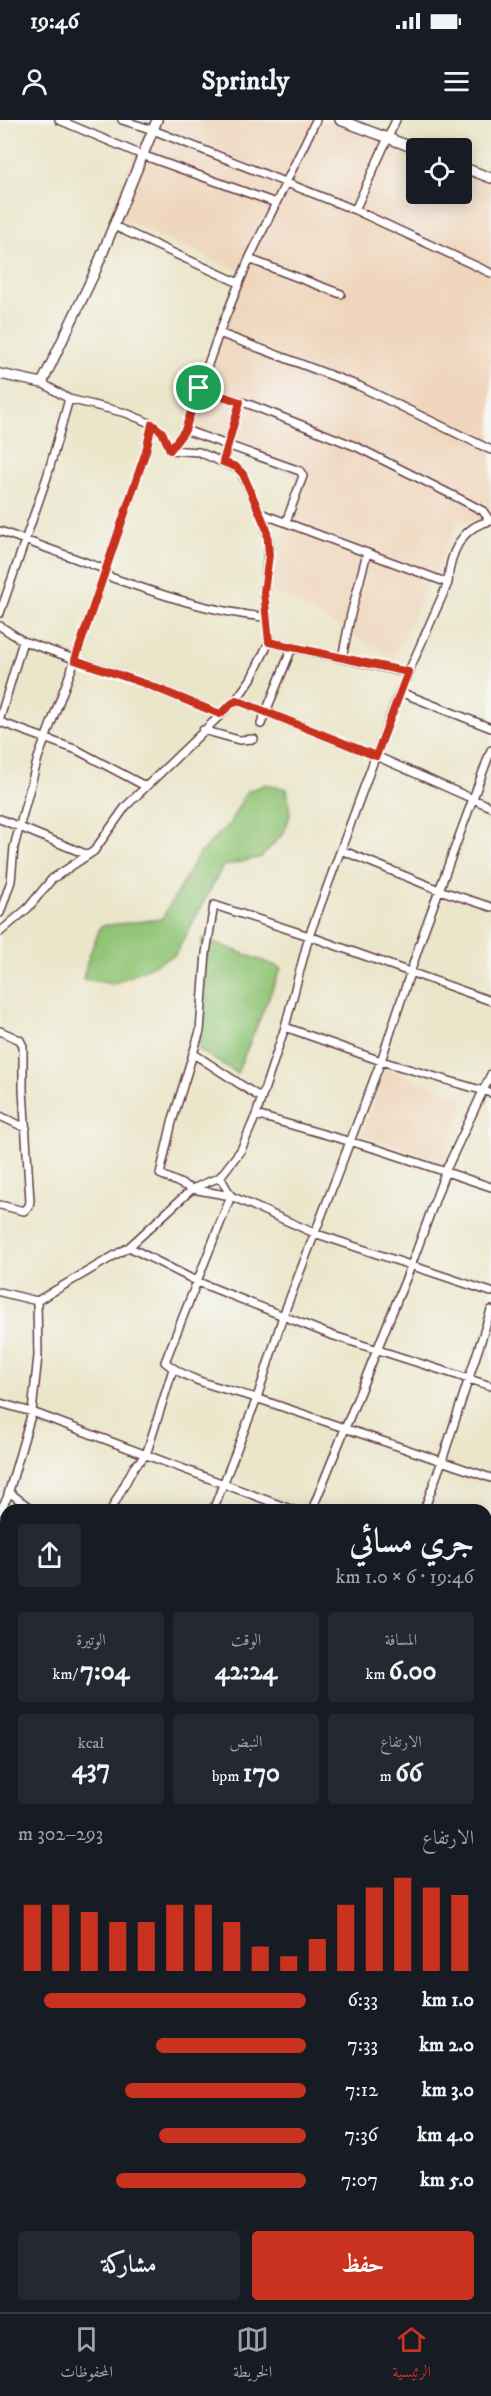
<!DOCTYPE html>
<html lang="ar">
<meta charset="utf-8">
<style>
:root{--surface:#171b24;--page:#242831;--text:#f1f3f6;--muted:#9ea1a6;--line:#363941;--accent:#c8321e}
body{margin:0;font-family:"IM FELL DW Pica",Amiri,serif;background:var(--page);color:var(--text);direction:rtl;height:100vh;display:flex;flex-direction:column;font-size:22px;white-space:nowrap}
*{box-sizing:border-box;margin:0}
p{font-size:20px;color:var(--muted)}
.icon{flex:none;width:33px;height:33px;fill:none;stroke:currentColor;stroke-width:2;stroke-linecap:round;stroke-linejoin:round}
.map{position:relative;flex:1;overflow:hidden;direction:ltr}
.side{position:absolute;left:0px;top:1384px;width:492px;height:808px;display:flex;flex-direction:column;background:var(--surface);border-radius:18px 18px 0 0;box-shadow:0 3px 15px #0003;direction:rtl}
.side>*{flex:none}
.tools{position:absolute;left:406px;top:18px;display:grid;gap:12px}
.tools a{display:grid;place-items:center;width:66px;height:66px;border-radius:6px;background:var(--surface);box-shadow:0 3px 15px #0003;font-size:30px}
.pin{position:absolute;display:grid;place-items:center;width:51px;height:51px;color:#fff;margin:-26px;border:3px solid #fff;border-radius:50%;box-shadow:0 2px 6px #0007}
.round{display:grid;place-items:center;flex:none;width:63px;height:63px;border-radius:6px;background:var(--page)}
.headline{display:flex;align-items:center;justify-content:space-between;height:102px;padding:0 18px}
h1{font-size:33px;font-weight:700;line-height:45px}
.metrics{display:grid;grid-template-columns:repeat(3,1fr);gap:9px;height:102px;padding:6px 18px}
.metrics div{display:grid;align-content:center;border-radius:6px;background:var(--page);text-align:center}
.metrics b{font-size:26px;font-weight:700}
.metrics small{font-size:16px;font-weight:400}
.metrics p{font-size:16px}
.chart{height:168px;padding:12px 18px}
.chart p{display:flex;justify-content:space-between}
.chart svg{width:100%;height:108px;margin-top:6px;stroke:var(--accent);stroke-width:6}
.action{display:flex;gap:12px;margin-top:auto;padding:12px 18px}
.action a{flex:1;height:69px;border-radius:6px;background:var(--accent);color:#fff;font-size:24px;font-weight:700;line-height:69px;text-align:center}
.action a+a{background:var(--page);color:var(--text)}
ul{padding:0 18px;list-style:none;font-size:20px}
li{display:grid;grid-template-columns:96px 72px 1fr;align-items:center;height:45px}
li i{height:15px;border-radius:8px;background:var(--accent)}
.status{display:flex;justify-content:space-between;align-items:center;height:42px;padding:0 30px;background:var(--surface);direction:ltr}
.status svg{height:16px;fill:currentColor}
header{display:flex;justify-content:space-between;align-items:center;height:78px;padding:0 18px;background:var(--surface);font-size:27px;font-weight:700}
.dock{display:flex;justify-content:space-around;align-items:center;height:84px;border-top:2px solid var(--line);background:var(--surface);font-size:16px;color:var(--muted)}
.dock a{display:grid;justify-items:center;gap:3px}
.dock .active{color:var(--accent)}
.map>svg:first-child{display:block}
</style>
<div class="status"><b>19:46</b><svg viewBox="0 0 49 12"><path d="M0 12V9h3v3zM5 12V6h3v6zM10 12V3h3v9zM15 12V0h3v12zM26 1h20v11H26zM47 4h2v5h-2z"/></svg></div>
<header><svg class="icon" aria-label="menu" viewBox="0 0 24 24"><path d="M4 6h16M4 12h16M4 18h16"/></svg>Sprintly<svg class="icon" aria-label="person" viewBox="0 0 24 24"><circle cx="12" cy="8" r="4"/><path d="M4 21q1-7 8-7t8 7"/></svg></header>
<div class="map">
<svg width="491" height="2192" viewBox="0 0 491 2192">
<rect width="100%" height="100%" fill="#f6f6f2"/>
<filter id="ink" filterUnits="userSpaceOnUse"><feTurbulence type="fractalNoise" baseFrequency=".0167" numOctaves="2"/><feDisplacementMap in="SourceGraphic" scale="12" xChannelSelector="R" yChannelSelector="G"/><feConvolveMatrix kernelMatrix="1 2 1 2 8 2 1 2 1" color-interpolation-filters="sRGB"/></filter>
<filter id="wash" filterUnits="userSpaceOnUse"><feTurbulence type="fractalNoise" baseFrequency=".008" numOctaves="4" result="noise"/><feDisplacementMap in="SourceGraphic" scale="24" xChannelSelector="R" yChannelSelector="G"/><feGaussianBlur stdDeviation="1.35" result="paint"/><feColorMatrix in="noise" values="0 0 0 0 0 0 0 0 0 0 0 0 0 0 0 0 0 1.4 0 .05"/><feComposite in="paint" operator="in"/></filter>
<g filter="url(#wash)">
<rect width="100%" height="100%" fill="#ebe6ca"/>
<!-- built -->
<path fill="#efd6bc" d="M149,0H354L420,28H417V74H462V47L491,59V408L459,399L394,538L268,467L302,360L191,311L241,152L110,94Z
M385,949L466,978L443,1043L362,1014Z"/>
<!-- green -->
<path fill="#91c576" stroke="#6e7250" stroke-width="1.5" d="M266,664L287,669L290,695L284,712L261,737L223,746L175,835L113,864L83,859L89,836L101,806L162,799L199,734L230,703L246,672Z
M202,818L281,848L237,953L199,930Z
M6,1855V2187H293L290,2192H3L0,2190V1980L2,1893Z
M486,1863H491V1982L486,1980Z"/>
</g>
<g filter="url(#ink)">
<g fill="none" stroke-linecap="round" stroke-linejoin="round">
<defs>
<path id="street" d="M59,0L142,35L276,83
M122,0L153,10L355,90L491,153
M355,90L396,0
M114,106L239,163
M249,139L341,174
M219,213L359,266L491,330
M199,268L251,285L357,327L466,382L483,391L490,401
M185,310L300,351L303,356L286,402
M170,330L185,310L219,213L249,139L316,0
M223,341L240,282
M260,393L448,463
M0,411L104,449L107,456C159,474 210,492 265,497
M0,493L47,357L69,279
M0,506L23,521L146,564L220,594
M269,522L408,553
M342,538L351,494L367,433
M400,572L491,608
M236,580L376,636L491,687
M0,598L23,521
M0,602L77,630L145,666
M261,604L292,528
M203,610L239,620L254,619
M0,699L88,735
M341,730L439,770L491,787
M0,793L11,761L14,727L38,638L75,540L146,331L152,304
M0,812L28,788L52,759L94,731L126,686L236,580L251,559L269,522L264,473L269,422L264,401L240,350L199,332L170,330L162,312L152,304L126,293L69,279L42,263
M491,881L309,816L214,785L206,833L200,911L172,1002L160,1054L192,1069L231,1076L314,1113L491,1172
M285,907L381,941L491,973
M0,911L20,920L23,926V970L30,1081L29,1086L24,1091L0,1085
M194,934L261,978
M256,995L380,1030L491,1067
M0,996L26,1008
M220,1057L231,1076L165,1242C191,1264 230,1269 262,1280C338,1306 415,1332 491,1358
M129,1127L198,1162L331,1215L491,1266
M0,1172L37,1181L129,1127L192,1069L220,1057L241,1030L256,995L285,907L309,816L397,578L448,463C449,435 461,406 491,401
M0,1283L32,1292L293,1390
M9,1372L30,1388L29,1390
M111,1390L134,1347L146,1335L173,1249
M213,1390L257,1278L283,1196L381,941L424,811L491,630
M312,1390L411,1146L446,1050L491,954
M424,1390L442,1341L491,1190
M0,1391L7,1378L32,1292L38,1236L37,1181
M0,1413L6,1415
M486,1466L491,1453
M0,1472L6,1474
M0,1512L6,1487
M486,1551L491,1552
M0,1567L6,1569
M0,1615H6
M486,1660L491,1662
M0,1699L6,1700
M486,1737L491,1721
M0,1759L6,1762
M0,1829L6,1799
M486,1858L491,1859
M0,1925L6,1924
M491,2059L486,2081L491,2136
M431,2187L432,2192
M475,2192L491,2189"/>
<path id="secondary" d="M340,0L417,29
M462,47L491,58
M0,254L42,263L94,154L157,0"/>
</defs>
<!-- street casing -->
<use href="#street" stroke="#623d43" stroke-width="10"/>
<!-- secondary casing -->
<use href="#secondary" stroke="#623d43" stroke-width="12"/>
<!-- street -->
<use href="#street" stroke="#fff" stroke-width="7"/>
<!-- secondary -->
<use href="#secondary" stroke="#fff" stroke-width="9"/>
</g>
</g>
<g fill="none" stroke-linecap="round" stroke-linejoin="round" filter="url(#ink)">
<defs>
<path id="route" d="M199,268L240,282L223,342L236,347L243,354L267,410L269,435L264,472L269,522L408,552L376,636L236,580L220,594L146,564L75,540L146,331L152,304L162,312L170,330L185,310Z"/>
</defs>
<!-- route casing -->
<use href="#route" stroke="#fff" stroke-width="12"/>
<!-- route -->
<use href="#route" stroke="#c8321e" stroke-width="8"/>
</g>
</svg>
<div class="tools">
<a><svg class="icon" aria-label="locate" viewBox="0 0 24 24"><circle cx="12" cy="12" r="6"/><path d="M12 2v4M12 18v4M2 12h4M18 12h4"/></svg></a>
</div>
<div class="pin" style="left:199px;top:268px;background:#1e9e55"><svg class="icon" aria-label="arrive" viewBox="0 0 24 24"><path d="M6 21V4h12l-3 4 3 4H6"/></svg></div>
<section class="side">
<div class="headline"><div><h1>جري مسائي</h1><p>19:46 · 6 × 1.0 km</p></div><a class="round"><svg class="icon" aria-label="share" viewBox="0 0 24 24"><path d="M12 15V3M7 8l5-5 5 5M5 13v7h14v-7"/></svg></a></div>
<div class="metrics">
<div><p>المسافة</p><b>6.00<small> km</small></b></div>
<div><p>الوقت</p><b>42:24</b></div>
<div><p>الوتيرة</p><b>7:04<small> /km</small></b></div>
</div>
<div class="metrics">
<div><p>الارتفاع</p><b>66<small> m</small></b></div>
<div><p>النبض</p><b>170<small> bpm</small></b></div>
<div><p>kcal</p><b>437</b></div>
</div>
<div class="chart"><p><span>الارتفاع</span>293–302 m</p>
<svg viewBox="0 0 160 44" preserveAspectRatio="none"><path d="M5 44V17M15 44V17M25 44V20M35 44V24M45 44V24M55 44V17M65 44V17M75 44V24M85 44V34M95 44V38M105 44V31M115 44V17M125 44V10M135 44V6M145 44V10M155 44V13"/></svg>
</div>
<ul>
<li><b>1.0 km</b>6:33<i style="width:91%"></i></li>
<li><b>2.0 km</b>7:33<i style="width:52%"></i></li>
<li><b>3.0 km</b>7:12<i style="width:63%"></i></li>
<li><b>4.0 km</b>7:36<i style="width:51%"></i></li>
<li><b>5.0 km</b>7:07<i style="width:66%"></i></li>
</ul>
<div class="action"><a>حفظ</a><a>مشاركة</a></div>
</section>
</div>
<nav class="dock">
<a class="active"><svg class="icon" aria-label="home" viewBox="0 0 24 24"><path d="M3 11l9-7 9 7M6 9v11h12V9"/></svg>الرئيسية</a>
<a><svg class="icon" aria-label="map" viewBox="0 0 24 24"><path d="M3 6l6-2 6 2 6-2v14l-6 2-6-2-6 2zM9 4v14M15 6v14"/></svg>الخريطة</a>
<a><svg class="icon" aria-label="saved" viewBox="0 0 24 24"><path d="M7 4h10v16l-5-4-5 4z"/></svg>المحفوظات</a>
</nav>
